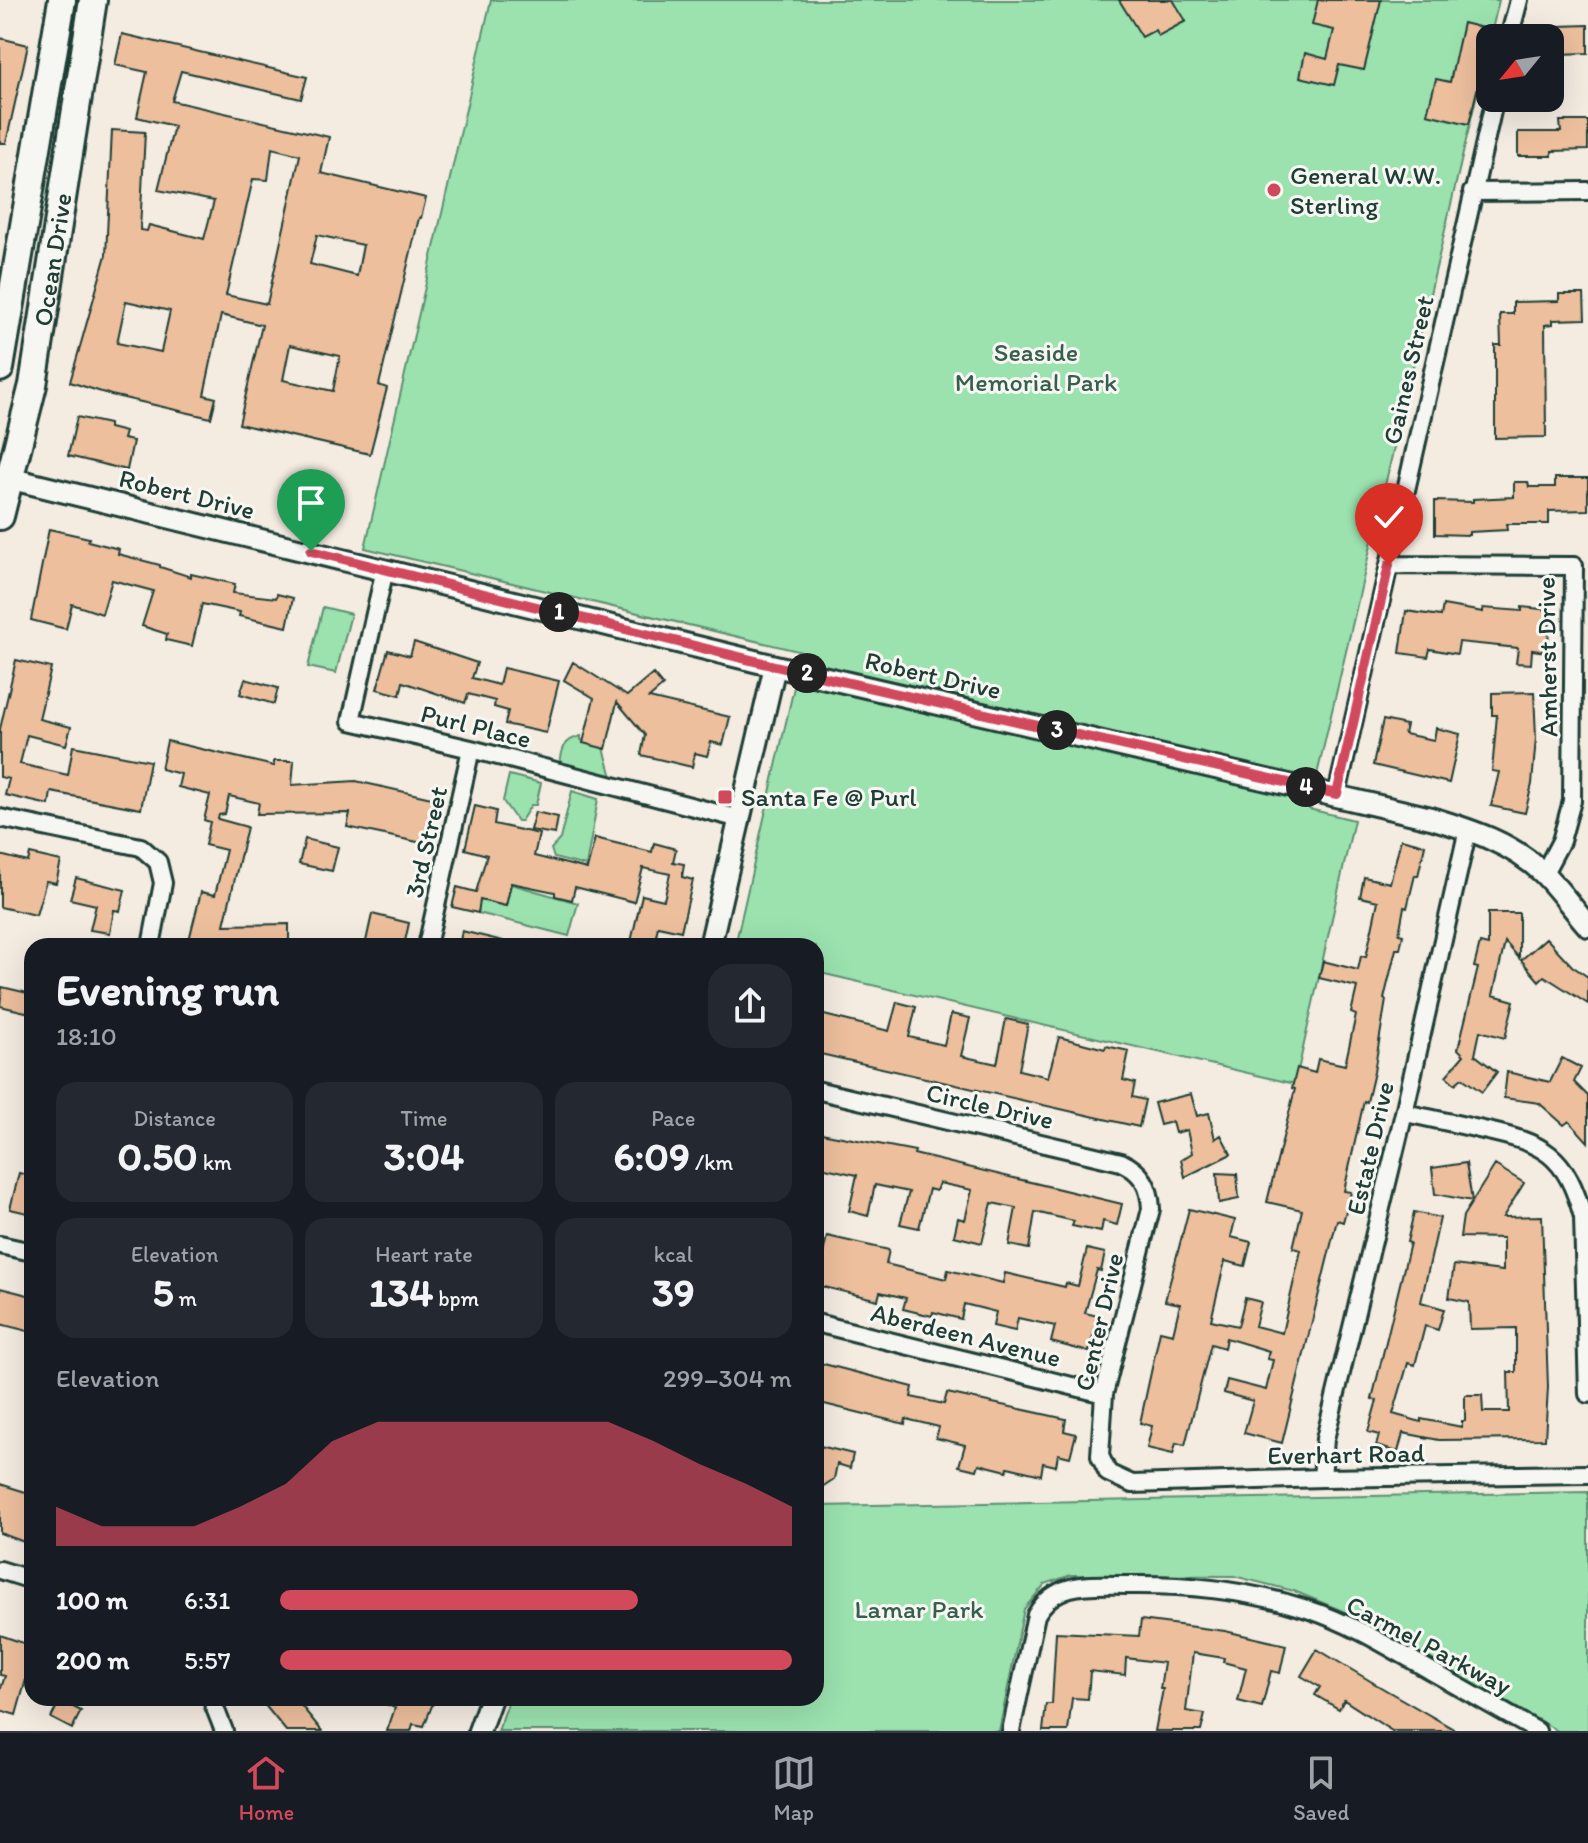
<!DOCTYPE html>
<meta charset="utf-8">
<style>
:root{--surface:#171b24;--page:#242831;--text:#f1f3f6;--muted:#9ea1a6;--line:#363941;--accent:#d1495b}
body{margin:0;font-family:Itim,sans-serif;background:var(--page);color:var(--text);height:100vh;display:flex;flex-direction:column;font-size:30px;white-space:nowrap}
*{box-sizing:border-box;margin:0}
p{font-size:26px;color:var(--muted)}
.icon{flex:none;width:44px;height:44px;fill:none;stroke:currentColor;stroke-width:2;stroke-linecap:round;stroke-linejoin:round}
.map{position:relative;flex:1;overflow:hidden}
.side{position:absolute;left:24px;top:938px;width:800px;height:768px;display:flex;flex-direction:column;background:var(--surface);border-radius:24px;box-shadow:0 8px 32px #0002}
.side>*{flex:none}
.needle{width:52px;rotate:240deg}
.fabs{position:absolute;left:1476px;top:24px;display:grid;gap:16px}
.fabs a{display:grid;place-items:center;width:88px;height:88px;border-radius:16px;background:var(--surface);box-shadow:0 8px 32px #0002;font-size:40px}
.pin{position:absolute;display:grid;place-items:center;width:68px;height:68px;color:#fff;margin:-82px -34px;border-radius:50% 50% 50% 0;rotate:-45deg;box-shadow:0 0 8px #0007}
.pin .icon{rotate:45deg}
.km{position:absolute;width:40px;height:40px;margin:-20px;border-radius:50%;background:#222;color:#fff;font-size:22px;line-height:40px;text-align:center}
.round{display:grid;place-items:center;flex:none;width:84px;height:84px;border-radius:24px;background:var(--page)}
.headline{display:flex;align-items:center;justify-content:space-between;height:136px;padding:0 32px}
h1{font-size:44px;font-weight:700;line-height:60px}
.stats{display:grid;grid-template-columns:repeat(3,1fr);gap:12px;height:136px;padding:8px 32px}
.stats div{display:grid;align-content:center;border-radius:20px;background:var(--page);text-align:center}
.stats b{font-size:40px;font-weight:700}
.stats small{font-size:22px;font-weight:400}
.stats p{font-size:22px}
.chart{height:224px;padding:16px 32px}
.chart p{display:flex;justify-content:space-between}
.chart svg{width:100%;height:144px;margin-top:8px;fill:var(--accent);opacity:.7}
ul{padding:0 32px;list-style:none;font-size:26px}
li{display:grid;grid-template-columns:128px 96px 1fr;align-items:center;height:60px}
li i{height:20px;border-radius:10px;background:var(--accent)}
.dock{display:flex;justify-content:space-around;align-items:center;height:112px;border-top:2px solid var(--line);background:var(--surface);font-size:22px;color:var(--muted)}
.dock a{display:grid;justify-items:center;gap:4px}
.dock .current{color:var(--accent)}
.map>svg:first-child{display:block}
</style>
<div class="map">
<svg width="1588" height="1731" viewBox="0 0 1588 1731">
<rect width="100%" height="100%" fill="#f4ebe1"/>
<filter id="ink" filterUnits="userSpaceOnUse"><feTurbulence type="fractalNoise" baseFrequency=".0125" numOctaves="2"/><feDisplacementMap in="SourceGraphic" scale="16" xChannelSelector="R" yChannelSelector="G"/><feConvolveMatrix kernelMatrix="1 2 1 2 8 2 1 2 1" color-interpolation-filters="sRGB"/></filter>
<g filter="url(#ink)">
<!-- green -->
<path fill="#9be2af" stroke="#5d9072" stroke-width="2" d="M491,0H1499L1309,809L1354,820L1295,1084L816,972V946H735L802,652L365,548Z
M323,607L351,614L336,673L308,667Z
M581,736V740L604,748L612,777L560,764C562,748 564,740 581,736Z
M509,775L541,783L536,805H531L521,821H517L503,801Z
M572,791L598,799L586,866L554,858L551,849L560,839Z
M511,884L578,903L569,936L478,913L480,900L506,906Z
M1588,1492V1731H1558L1350,1614L1294,1591L1234,1576L1071,1575L1045,1584L1024,1609L999,1731H498L510,1698H816L817,1506Z"/>
<!-- building -->
<path fill="#edbf9d" stroke="#1f3d34" stroke-width="2" fill-rule="evenodd" d="M1119,0H1173L1186,21L1158,36L1155,30L1142,37Z
M1318,0H1381L1364,70L1339,65L1334,85L1300,77L1305,53L1327,59L1334,30L1312,25Z
M1463,23L1491,30L1469,124L1427,114L1436,79L1450,82Z
M1588,25V53L1559,54V26Z
M122,34L307,77L301,99L181,71L172,101L329,137L321,173L426,198L421,218H419L379,385L387,388L370,454L239,424L262,325L221,315L204,395L216,398L211,418L111,395L70,382L106,255L112,130L145,132L140,230L147,231L149,225L204,239L214,201L158,190L174,126L137,117L147,72L115,65ZM272,148L300,155L267,304L226,295L253,179L268,180ZM317,235L363,245L357,276L310,264ZM126,301L170,311L161,352L117,343ZM290,345L340,356L333,391L283,380Z
M0,38L28,45L6,143H0Z
M1560,121H1588V150L1552,151V156H1518V132H1561Z
M1559,294H1584L1585,319L1553,320V324L1545,325L1546,437L1495,438V345H1501L1500,314H1513V302L1559,301Z
M77,417L109,424V428L125,432L123,439L133,441L127,470L68,456Z
M1555,478H1588V510L1549,511V524H1506L1507,530L1469,532V535L1435,534V501L1473,502V499L1514,497V482H1528L1529,487H1555Z
M49,529L89,538L88,541L119,549L118,554L160,565V567L191,577V574L235,584L233,593L276,598L277,594L293,598L287,627L239,616L240,612L202,604L192,646L166,640L167,634L142,626L153,591L112,580L102,614L72,604L66,629L31,620Z
M1443,605L1483,612V608L1522,611V607L1551,610L1547,652L1532,650L1531,664L1516,663L1518,648L1459,642L1457,654L1430,649L1428,657L1400,653L1406,611L1441,616Z
M414,642L477,663L472,678L499,685L503,668L559,681L546,733L505,724L508,711L494,707L495,701L468,694L465,703L403,682L400,695L377,689L388,650L410,656Z
M16,660L51,668L39,719L71,727L66,745L27,735L20,764L68,775L73,746L150,761L141,809L51,792L49,805L5,795L9,779L0,777V729Z
M573,662L627,696L653,674L663,686L649,698L730,717L723,745L711,742L707,756L695,753L692,767L641,755L645,735L617,702L606,749L583,743L594,698L564,680Z
M245,679L278,688L274,704L240,694Z
M1534,692L1536,738L1532,784L1525,813L1491,806L1499,772L1492,771L1497,715H1492V693Z
M1383,720L1406,725L1404,734L1434,740L1436,728L1460,734L1449,783L1373,765Z
M167,741L274,766V761H294L292,785L356,781L436,799L427,844L347,827L350,813L257,814L259,803L229,796L225,814L219,815L218,819L247,827L224,925L289,924V946H218L189,940L201,892L215,895L226,850L205,845L210,822L204,820L210,795L178,787L181,774L161,769Z
M475,806L496,811L494,824L539,834L534,856L587,869L595,838L652,852L654,843L676,849L673,862L684,864L682,877L693,880L681,931L658,926L654,946H630L642,895L664,900L670,874L643,868L634,902L575,887L572,900L555,896V892L511,883L506,906L480,900L478,913L452,907L457,887L476,892L487,855L465,849Z
M535,812L558,817L555,834L530,830Z
M305,839L338,847L332,871L299,864Z
M1401,839L1425,845L1418,876L1415,875L1407,908L1404,907L1399,934L1403,935L1400,949H1396L1384,999L1386,1000L1374,1072L1367,1102L1364,1101L1344,1191L1351,1192L1343,1222L1337,1220L1282,1443L1244,1433L1253,1401L1224,1393L1227,1380L1266,1390L1273,1360L1267,1359L1269,1351L1226,1338L1224,1348L1211,1344L1185,1445L1176,1443L1173,1454L1147,1448L1152,1426L1140,1423L1160,1331L1173,1334L1180,1304L1165,1301L1189,1209L1235,1220L1231,1237L1251,1242L1245,1266L1225,1261L1211,1320L1238,1326L1245,1298L1261,1302L1255,1326L1282,1333L1301,1250L1293,1248L1302,1210L1267,1202L1295,1089L1292,1088L1297,1068L1315,1073L1318,1059L1345,1065L1356,1015L1351,1013L1357,987L1319,978L1323,961L1358,970L1361,956L1366,957L1378,901L1360,897L1364,877L1390,883Z
M30,854L61,861L56,883L46,881L36,915L0,907V855L28,862Z
M76,878L125,890L120,911L114,910L110,933L90,930L96,905L70,899Z
M1488,913H1519V958L1505,942L1493,995L1514,1001L1505,1038L1480,1031L1475,1055L1497,1072L1482,1092L1462,1078L1455,1084L1446,1076L1464,1055L1458,1049L1478,968L1474,967L1480,943L1488,945Z
M372,914L409,923L404,946L392,943L391,946H365Z
M462,931L503,941L502,946H459Z
M1546,938L1572,966L1588,977V1004L1544,976L1539,981L1521,960Z
M2,987L32,994L30,1013L0,1006Z
M897,1002L916,1007L909,1037L944,1045L951,1014L970,1018L961,1056L997,1064L1006,1019L1028,1024L1019,1070L1048,1077L1059,1037L1105,1049L1106,1046L1129,1051L1123,1080L1135,1083L1132,1097L1145,1100L1139,1127L816,1053V1013L889,1031Z
M1562,1058L1581,1068L1574,1082L1588,1096V1142L1569,1121L1564,1125L1539,1103L1504,1098L1507,1072L1550,1082Z
M1191,1094L1197,1116L1209,1113L1215,1139L1221,1135L1231,1154L1185,1177L1181,1160L1192,1153L1187,1130L1175,1133L1172,1122L1160,1125L1154,1103Z
M816,1132L915,1151L914,1154L1122,1204L1117,1225L1103,1221L1101,1232L1072,1226L1074,1221L1035,1212L1029,1249L1009,1245L1016,1208L992,1203L982,1243L954,1236L958,1218L965,1220L972,1190L939,1183L936,1191L929,1189L919,1228L900,1224L909,1192L875,1185L868,1216L849,1211L857,1175L816,1166Z
M1466,1163L1472,1201L1435,1194L1432,1168Z
M1495,1165L1524,1183L1503,1217L1542,1216L1548,1387L1545,1439L1439,1440L1403,1433L1398,1452L1376,1446L1379,1435L1368,1432L1377,1400L1372,1399L1410,1243L1407,1242L1414,1212L1440,1218L1421,1302L1444,1309L1438,1330L1425,1326L1415,1365L1408,1363L1393,1414L1421,1422V1419L1462,1427V1421H1465V1395H1482L1483,1412H1509L1508,1372H1516V1328L1470,1329L1469,1302L1449,1298L1454,1265L1503,1271V1238L1460,1237L1463,1216Z
M19,1173L32,1176V1214L10,1209Z
M1217,1173L1237,1174L1239,1199L1219,1203Z
M827,1236L889,1250L886,1264L946,1279L948,1270L1003,1283L1005,1273L1065,1287L1066,1283L1078,1286L1087,1249L1105,1253L1101,1271L1097,1270L1085,1313L1098,1316L1089,1352L1051,1342L1055,1326L1018,1318L1015,1331L993,1326L996,1312L964,1304L961,1319L933,1312L932,1316L903,1309L906,1298L880,1292L878,1300L816,1285V1257L822,1259Z
M0,1288L32,1296V1332L0,1324Z
M816,1362L913,1387L911,1397L944,1404L947,1393L1066,1419L1064,1431L1076,1434L1070,1457L1058,1454L1056,1466L1043,1463L1041,1475L1008,1467L1007,1471L979,1464L977,1470L959,1466L965,1445L936,1438L939,1427L906,1419L905,1424L816,1402Z
M816,1445L853,1454L850,1468L837,1464L834,1479L816,1491Z
M0,1484L32,1494V1545L0,1533Z
M1141,1620L1225,1631L1286,1645L1280,1673L1271,1671L1262,1707L1238,1701L1246,1668L1223,1662L1224,1658L1193,1653L1186,1711L1205,1714L1201,1731H1155L1163,1689H1160L1164,1663L1126,1658L1125,1675L1090,1671L1088,1699L1072,1698L1068,1731H1043L1046,1704H1052L1056,1632L1139,1636Z
M0,1635L32,1646V1658L16,1715L0,1710V1691L5,1676L0,1675Z
M1317,1649L1377,1685L1457,1731H1392L1344,1700L1339,1709L1315,1695L1320,1687L1301,1676Z
M259,1698H295L322,1731H286Z
M372,1698H435L424,1726L413,1724L411,1731H387L395,1708Z
M60,1700L81,1711L72,1729L51,1718Z"/>
<g fill="none" stroke-linecap="round" stroke-linejoin="round">
<defs>
<path id="minor" d="M1509,38L1519,0
M1472,192L1588,191
M1389,565L1574,566L1572,801L1561,841L1544,873
M385,569L351,721L471,749L740,819
M1337,794L1495,98
M0,818L141,847L158,862L163,883L151,946
M427,946L471,749
M816,1090L1121,1162C1142,1172 1150,1186 1151,1209L1104,1394L1100,1456L1108,1473L1132,1484L1322,1478L1588,1474
M1404,1113C1430,1118 1457,1124 1483,1130C1544,1143 1566,1154 1583,1217L1588,1394
M0,1245L32,1252
M816,1323L1104,1394
M1322,1478L1325,1439L1404,1113L1468,829
M0,1570L32,1580
M211,1698L224,1731
M1011,1731L1036,1615C1056,1580 1090,1585 1127,1585C1188,1584 1248,1590 1307,1609C1351,1623 1391,1648 1431,1671C1466,1691 1502,1711 1537,1731"/>
<path id="tertiary" d="M0,476L775,666L1431,818C1471,830 1512,843 1543,873C1559,889 1573,909 1588,926
M710,946L775,666
M479,1731L491,1698"/>
<g id="primary">
<path d="M0,368L62,0"/>
<path id="s1" d="M0,516L33,385L93,0"/>
</g>
</defs>
<!-- minor casing -->
<use href="#minor" stroke="#1f3d34" stroke-width="22"/>
<!-- tertiary casing -->
<use href="#tertiary" stroke="#1f3d34" stroke-width="26"/>
<!-- primary casing -->
<use href="#primary" stroke="#1f3d34" stroke-width="32"/>
<!-- minor -->
<use href="#minor" stroke="#f6f6f2" stroke-width="16"/>
<!-- tertiary -->
<use href="#tertiary" stroke="#f6f6f2" stroke-width="20"/>
<!-- primary -->
<use href="#primary" stroke="#f6f6f2" stroke-width="26"/>
</g>
</g>
<g fill="none" stroke-linecap="round" stroke-linejoin="round" filter="url(#ink)">
<defs>
<path id="route" d="M311,551L775,666L1337,794L1389,565"/>
</defs>
<!-- route casing -->
<use href="#route" stroke="#fff" stroke-width="16"/>
<!-- route -->
<use href="#route" stroke="#d1495b" stroke-width="10"/>
</g>
<!-- markers -->
<g fill="#d1495b" stroke="#f6f6f2" stroke-width="3">
<circle cx="1274" cy="190" r="8"/>
<rect x="717" y="789" width="16" height="16" rx="4"/>
</g>
<g text-anchor="middle" dominant-baseline="central" stroke-width="6" stroke-linejoin="round" paint-order="stroke">
<!-- poi labels -->
<g font-size="26" fill="#1f3d34" stroke="#f6f6f2" text-anchor="start">
<text x="1290" y="175">General W.W.<tspan x="1290" dy="30">Sterling</tspan></text>
<text x="741" y="797">Santa Fe @ Purl</text>
</g>
<!-- street labels -->
<g font-size="26" fill="#1f3d34" stroke="#f6f6f2">
<text stroke="none"><textPath href="#s1" startOffset="262">Ocean Drive</textPath></text>
<text transform="translate(1408 370) rotate(-77)">Gaines Street</text>
<text transform="translate(187 494) rotate(14)">Robert Drive</text>
<text transform="translate(1547 657) rotate(-91)">Amherst Drive</text>
<text transform="translate(933 675) rotate(13)">Robert Drive</text>
<text transform="translate(476 726) rotate(14)">Purl Place</text>
<text transform="translate(426 842) rotate(-77)">3rd Street</text>
<text transform="translate(990 1106) rotate(13)">Circle Drive</text>
<text transform="translate(1370 1148) rotate(-77)">Estate Drive</text>
<text transform="translate(1099 1322) rotate(-77)">Center Drive</text>
<text transform="translate(966 1335) rotate(14)">Aberdeen Avenue</text>
<text transform="translate(1346 1454) rotate(-1)">Everhart Road</text>
<text transform="translate(1429 1645) rotate(28)">Carmel Parkway</text>
</g>
<!-- park labels -->
<g font-size="26" fill="#385e4d" stroke="#f6f6f2">
<text x="1036" y="352">Seaside<tspan x="1036" dy="30">Memorial Park</tspan></text>
<text x="919" y="1609">Lamar Park</text>
</g>
</g>
</svg>
<div class="fabs">
<a><svg class="needle" viewBox="-14 -14 28 28"><path d="M0-13l5 13h-10z" fill="#e53935"/><path d="M0 13l5-13h-10z" fill="#9ea1a6"/></svg></a>
</div>
<div class="pin" style="left:311px;top:551px;background:#1e9e55"><svg class="icon" aria-label="arrive" viewBox="0 0 24 24"><path d="M6 21V4h12l-3 4 3 4H6"/></svg></div>
<div class="pin" style="left:1389px;top:565px;background:#d93025"><svg class="icon" aria-label="check" viewBox="0 0 24 24"><path d="M5 12l5 5 9-10"/></svg></div>
<b class="km" style="left:559px;top:612px">1</b>
<b class="km" style="left:807px;top:673px">2</b>
<b class="km" style="left:1057px;top:730px">3</b>
<b class="km" style="left:1306px;top:787px">4</b>
<section class="side">
<div class="headline"><div><h1>Evening run</h1><p>18:10</p></div><a class="round"><svg class="icon" aria-label="share" viewBox="0 0 24 24"><path d="M12 15V3M7 8l5-5 5 5M5 13v7h14v-7"/></svg></a></div>
<div class="stats">
<div><p>Distance</p><b>0.50<small> km</small></b></div>
<div><p>Time</p><b>3:04</b></div>
<div><p>Pace</p><b>6:09<small> /km</small></b></div>
</div>
<div class="stats">
<div><p>Elevation</p><b>5<small> m</small></b></div>
<div><p>Heart rate</p><b>134<small> bpm</small></b></div>
<div><p>kcal</p><b>39</b></div>
</div>
<div class="chart"><p><span>Elevation</span>299–304 m</p>
<svg viewBox="0 0 160 44" preserveAspectRatio="none"><path d="M0 44V32L10 38L20 38L30 38L40 32L50 25L60 12L70 6L80 6L90 6L100 6L110 6L120 6L130 12L140 19L150 25L160 32V44z"/></svg>
</div>
<ul>
<li><b>100 m</b>6:31<i style="width:70%"></i></li>
<li><b>200 m</b>5:57<i style="width:100%"></i></li>
</ul>
</section>
</div>
<nav class="dock">
<a class="current"><svg class="icon" aria-label="home" viewBox="0 0 24 24"><path d="M3 11l9-7 9 7M6 9v11h12V9"/></svg>Home</a>
<a><svg class="icon" aria-label="map" viewBox="0 0 24 24"><path d="M3 6l6-2 6 2 6-2v14l-6 2-6-2-6 2zM9 4v14M15 6v14"/></svg>Map</a>
<a><svg class="icon" aria-label="saved" viewBox="0 0 24 24"><path d="M7 4h10v16l-5-4-5 4z"/></svg>Saved</a>
</nav>
